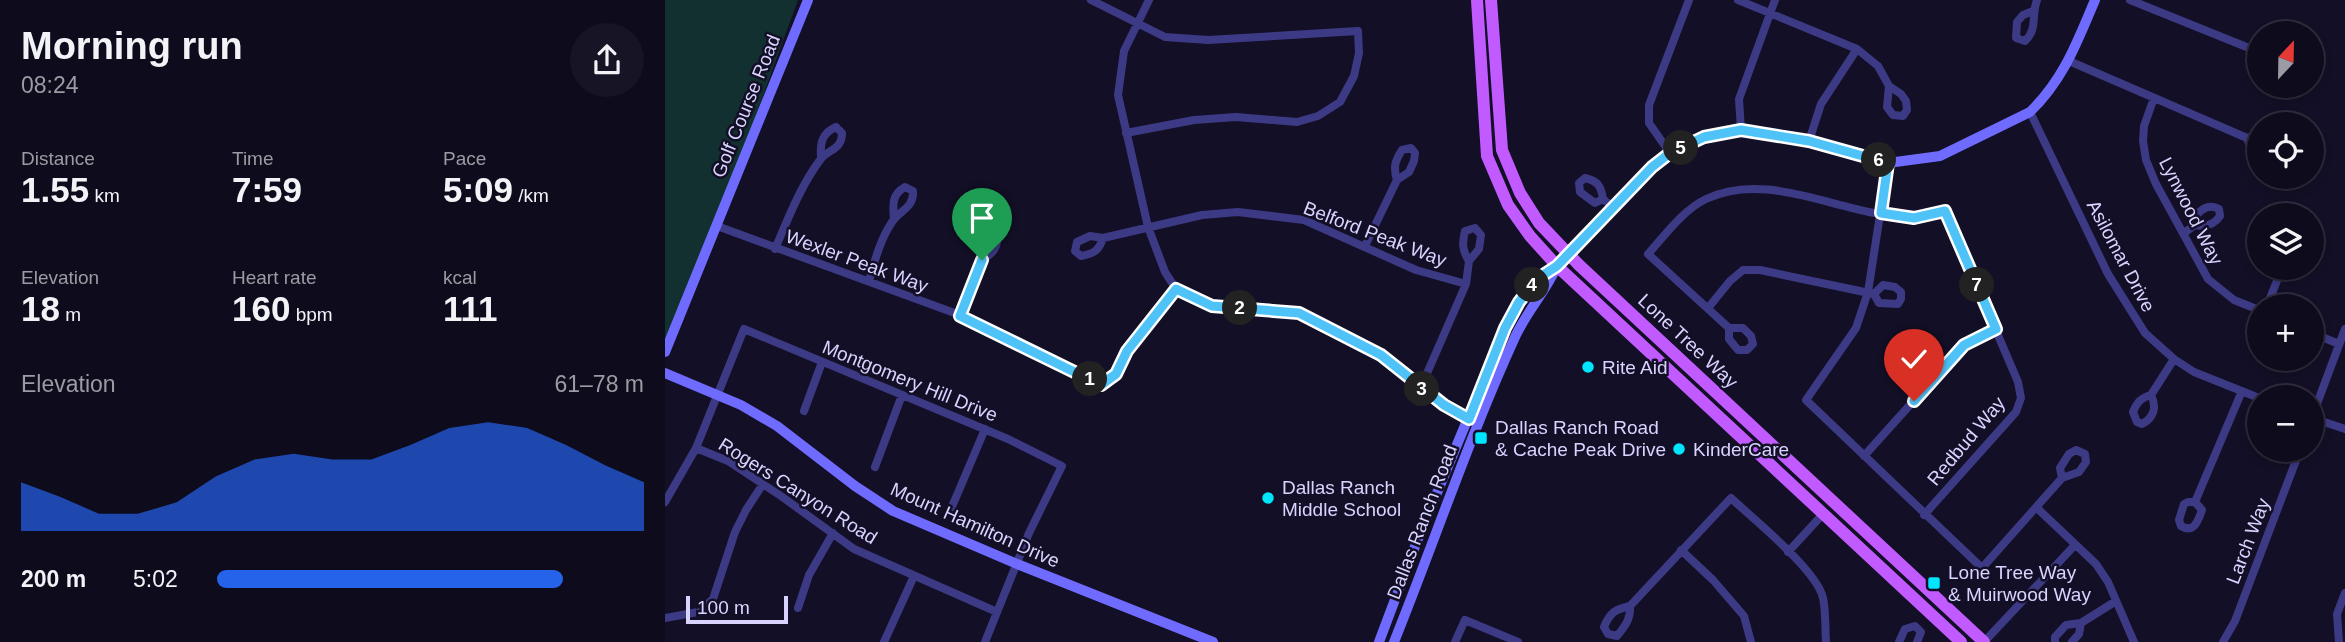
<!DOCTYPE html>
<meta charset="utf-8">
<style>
:root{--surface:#0e0b1c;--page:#171425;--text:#f1f3f6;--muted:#9b9ba3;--line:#2e2b3b;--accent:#2563eb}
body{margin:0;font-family:Arial,sans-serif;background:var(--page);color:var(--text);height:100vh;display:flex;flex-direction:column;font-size:26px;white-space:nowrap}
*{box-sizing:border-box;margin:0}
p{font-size:23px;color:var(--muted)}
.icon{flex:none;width:38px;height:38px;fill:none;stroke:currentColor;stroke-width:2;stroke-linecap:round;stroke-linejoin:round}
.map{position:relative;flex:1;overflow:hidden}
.drawer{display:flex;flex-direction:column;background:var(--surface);width:665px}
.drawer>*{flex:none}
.needle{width:46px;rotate:22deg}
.tools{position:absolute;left:1582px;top:21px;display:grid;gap:14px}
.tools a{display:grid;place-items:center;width:77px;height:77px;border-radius:50%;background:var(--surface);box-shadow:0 4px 10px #0003,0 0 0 2px var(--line);font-size:35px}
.scale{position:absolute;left:21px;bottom:18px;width:102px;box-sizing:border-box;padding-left:7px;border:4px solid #d9d4ff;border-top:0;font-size:19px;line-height:24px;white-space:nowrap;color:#d9d4ff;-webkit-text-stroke:5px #130f26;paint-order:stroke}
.pin{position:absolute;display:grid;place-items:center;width:60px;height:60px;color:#fff;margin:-72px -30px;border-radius:50% 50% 50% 0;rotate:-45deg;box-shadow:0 0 7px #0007}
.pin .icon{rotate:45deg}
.km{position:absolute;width:35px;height:35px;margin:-18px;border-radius:50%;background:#222;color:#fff;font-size:19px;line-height:35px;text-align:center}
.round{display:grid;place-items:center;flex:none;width:74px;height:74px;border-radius:37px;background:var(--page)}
.head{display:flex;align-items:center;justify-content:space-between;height:119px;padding:0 21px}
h1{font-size:38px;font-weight:700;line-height:52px}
.stats{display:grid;grid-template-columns:repeat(3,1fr);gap:10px;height:119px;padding:7px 21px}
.stats div{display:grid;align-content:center}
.stats b{font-size:35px;font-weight:700}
.stats small{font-size:19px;font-weight:400}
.stats p{font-size:19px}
.chart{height:196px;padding:14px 21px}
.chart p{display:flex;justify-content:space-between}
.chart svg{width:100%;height:126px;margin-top:7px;fill:var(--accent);opacity:.7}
ul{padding:0 21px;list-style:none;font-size:23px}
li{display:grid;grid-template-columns:112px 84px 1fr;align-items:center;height:52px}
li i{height:18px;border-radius:9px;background:var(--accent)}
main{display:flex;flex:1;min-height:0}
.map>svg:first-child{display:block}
</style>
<main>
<section class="drawer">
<div class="head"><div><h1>Morning run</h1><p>08:24</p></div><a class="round"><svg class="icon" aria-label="share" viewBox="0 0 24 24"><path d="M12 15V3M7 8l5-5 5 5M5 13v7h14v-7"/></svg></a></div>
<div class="stats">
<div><p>Distance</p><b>1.55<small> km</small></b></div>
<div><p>Time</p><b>7:59</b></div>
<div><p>Pace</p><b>5:09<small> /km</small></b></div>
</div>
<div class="stats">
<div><p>Elevation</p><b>18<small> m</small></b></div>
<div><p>Heart rate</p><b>160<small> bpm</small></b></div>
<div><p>kcal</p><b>111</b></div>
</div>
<div class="chart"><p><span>Elevation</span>61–78 m</p>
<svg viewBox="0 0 160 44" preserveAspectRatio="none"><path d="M0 44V27L10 32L20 38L30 38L40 34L50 25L60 19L70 17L80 19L90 19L100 14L110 8L120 6L130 8L140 14L150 21L160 27V44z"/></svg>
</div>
<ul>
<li><b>200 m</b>5:02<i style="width:81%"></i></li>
</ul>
</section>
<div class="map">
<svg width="1680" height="642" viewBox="0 0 1680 642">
<rect width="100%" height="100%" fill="#130f26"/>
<!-- green -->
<path fill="#12302f" d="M0,0H133L31,279L0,352Z"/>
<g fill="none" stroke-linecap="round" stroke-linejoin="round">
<!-- street -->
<path stroke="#3d3a85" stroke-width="8" d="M426,0L500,37L543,40L693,31L694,53L689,76L675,102L653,116L632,122L571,117L529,120L461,133
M484,0L459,51L453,95L483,227L500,272L511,289L547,306L633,313L716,355L779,405L808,421
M1073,0L1192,49L1213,66L1224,86L1236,94L1241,101L1242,110L1238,116L1228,115L1222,107L1224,86
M1465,0L1589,50L1594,49
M1368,11L1358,15L1352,22L1351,38L1360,41C1373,29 1366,15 1372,0
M1589,50L1594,62
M1404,61L1582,138L1594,135
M1489,98L1479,126L1478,141L1481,160L1491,184L1543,279L1569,300L1594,310
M1365,112L1443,274L1480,333L1509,359L1529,372L1594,398
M1076,130L1074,99L1110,0
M1582,138L1587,151L1594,154
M1144,141L1156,104L1192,49
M1005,153L984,123V105L1024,0
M1223,163L1203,292L1191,328L1141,400L1317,568L1397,478L1414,472L1421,462L1420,454L1411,450L1404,454L1395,468L1397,478
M938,199L930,203L915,192L914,183L920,178C933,181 936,186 938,199L949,208
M52,226L295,315L436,385L451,374L462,351L511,289
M1519,233L1530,225C1541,227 1549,225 1555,216L1554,209C1545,204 1537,208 1531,216L1530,225
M438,238C434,251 428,254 416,256L410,251L412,242L425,236L438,238L537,215L573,212L639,220L751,270L801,284
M700,246L732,180L744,172L749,161L750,153L746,148L737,150C730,161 728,167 732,180
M110,249C123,219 135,187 155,160C163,149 177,150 177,133L171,127C157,133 155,143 156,157
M204,281C210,260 215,240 227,222C235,210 249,208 248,191L240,187C226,195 228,205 229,219
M1602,306L1617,268
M1043,308L1065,281L1078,270H1095L1209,294L1214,303L1233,304L1236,299V292L1230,287L1218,285L1209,294
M295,315L317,260L313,247L318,236L328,232L333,236C332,249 327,254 317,260
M1064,328V339L1073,350H1082L1088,344L1086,336L1078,328H1064L983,254C1000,235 1018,210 1041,199C1105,168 1181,218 1248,217C1258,217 1269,213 1280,211L1353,382L1356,398L1351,412L1259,515
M1647,333L1674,344
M756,387L801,284L804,261L814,249L816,235L810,228L800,231C797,243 797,250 804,261
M1486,395C1492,407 1489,418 1477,424L1472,422L1468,412C1472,402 1476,398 1486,395Z
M1486,395L1509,359
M139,411L157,362
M1647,417L1680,329
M1647,418L1680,429
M31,448L63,461L116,496L189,549L332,612
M1199,456L1299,345L1331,329
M210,467L237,395
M0,502L31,448L79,329L343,439L397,466L364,533L320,642
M1523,502H1530L1537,510C1533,521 1529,534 1516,526L1514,520L1519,504Z
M1530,502L1577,391
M1372,508L1431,564L1443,582L1469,642
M286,509L320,429
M1016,550L1048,580L1079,616L1086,642
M1123,552L1158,514
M965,606C966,619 960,626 952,636L943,634L939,627C945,612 951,609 965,606L1066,498C1088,519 1152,570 1158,598C1161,612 1160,628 1161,642
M133,608L144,575L168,533
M0,618L33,612L48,599L70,532L81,510L98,484
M219,642L249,576
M790,642L800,620L853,642
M1234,642L1240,629L1250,626L1256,632L1252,642
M1319,642L1409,546
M1390,642V637L1401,625L1416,623L1451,601
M1407,642L1414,634L1416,623
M1558,642L1570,621L1635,450
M1674,642L1672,614L1680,593"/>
<!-- secondary -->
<path stroke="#6f6bff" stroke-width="10" d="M0,352L143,0
M0,373L76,405L112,426L190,486L228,511L352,564L548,642
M714,642L752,541L840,329L854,302L872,279L892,266L987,167L1005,153L1039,137L1076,130L1144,141L1223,163L1275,156L1365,112C1399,79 1412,42 1430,0
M729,642C770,540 805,435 851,335C863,310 881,291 892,266"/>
<!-- primary -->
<path stroke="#c25bff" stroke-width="12" d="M812,0L822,156L843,205L865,236L892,266L1296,642
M826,0L837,150L855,193L874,223L914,265L1319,642"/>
</g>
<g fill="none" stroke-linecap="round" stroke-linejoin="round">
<defs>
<path id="route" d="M317,260L295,316L436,385L451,374L462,351L511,289L547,306L634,313L716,355L779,405L804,419L840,328L854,302L872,279L892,266L987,167L1005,153L1039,137L1076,130L1144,141L1223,163L1216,213L1249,218L1280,211L1331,329L1299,345L1249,401"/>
</defs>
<!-- route casing -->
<use href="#route" stroke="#fff" stroke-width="14"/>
<!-- route -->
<use href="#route" stroke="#4fc3f7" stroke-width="9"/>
</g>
<!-- markers -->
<g fill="#00e5ff" stroke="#130f26" stroke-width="2.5">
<circle cx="923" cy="367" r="7"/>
<rect x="809" y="431" width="14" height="14" rx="3.5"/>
<circle cx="1014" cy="449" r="7"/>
<circle cx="603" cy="498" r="7"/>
<rect x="1262" y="576" width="14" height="14" rx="3.5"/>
</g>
<g text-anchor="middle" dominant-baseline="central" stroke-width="5" stroke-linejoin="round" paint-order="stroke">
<!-- street labels -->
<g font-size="19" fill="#d9d4ff" stroke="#130f26">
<text transform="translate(81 106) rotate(-68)">Golf Course Road</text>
<text transform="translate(1526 211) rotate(63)">Lynwood Way</text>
<text transform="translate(710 234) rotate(21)">Belford Peak Way</text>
<text transform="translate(1456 256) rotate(62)">Asilomar Drive</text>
<text transform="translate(192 261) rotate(20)">Wexler Peak Way</text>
<text transform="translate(1023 341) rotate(43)">Lone Tree Way</text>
<text transform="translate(245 381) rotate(22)">Montgomery Hill Drive</text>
<text transform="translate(1301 441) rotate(-50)">Redbud Way</text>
<text transform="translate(133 491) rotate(32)">Rogers Canyon Road</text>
<text transform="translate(757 522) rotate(-69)">Dallas Ranch Road</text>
<text transform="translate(310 525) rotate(24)">Mount Hamilton Drive</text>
<text transform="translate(1583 541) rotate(-69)">Larch Way</text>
</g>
<!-- poi labels -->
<g font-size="19" fill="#d9d4ff" stroke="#130f26" text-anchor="start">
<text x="937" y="367">Rite Aid</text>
<text x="830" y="427">Dallas Ranch Road<tspan x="830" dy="22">&amp; Cache Peak Drive</tspan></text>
<text x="1028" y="449">KinderCare</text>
<text x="617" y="487">Dallas Ranch<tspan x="617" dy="22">Middle School</tspan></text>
<text x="1283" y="572">Lone Tree Way<tspan x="1283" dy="22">&amp; Muirwood Way</tspan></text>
</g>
</g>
</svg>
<div class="tools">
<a><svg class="needle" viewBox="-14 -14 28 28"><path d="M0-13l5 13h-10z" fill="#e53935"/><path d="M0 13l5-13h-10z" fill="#9b9ba3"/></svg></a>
<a><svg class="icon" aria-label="locate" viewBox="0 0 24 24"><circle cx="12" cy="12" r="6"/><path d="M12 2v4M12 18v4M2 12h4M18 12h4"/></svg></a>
<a><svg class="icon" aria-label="layers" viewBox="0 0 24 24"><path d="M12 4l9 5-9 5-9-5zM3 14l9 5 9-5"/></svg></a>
<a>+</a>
<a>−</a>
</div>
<div class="scale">100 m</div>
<div class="pin" style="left:317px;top:260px;background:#1e9e55"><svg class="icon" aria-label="arrive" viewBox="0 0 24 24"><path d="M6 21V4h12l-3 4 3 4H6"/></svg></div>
<div class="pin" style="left:1249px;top:401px;background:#d93025"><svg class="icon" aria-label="check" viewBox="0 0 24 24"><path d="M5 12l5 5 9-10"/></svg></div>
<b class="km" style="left:425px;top:379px">1</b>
<b class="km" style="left:575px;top:308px">2</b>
<b class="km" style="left:757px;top:389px">3</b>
<b class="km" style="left:867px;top:285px">4</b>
<b class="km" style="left:1016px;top:148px">5</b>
<b class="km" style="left:1214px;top:160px">6</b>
<b class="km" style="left:1312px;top:285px">7</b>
</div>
</main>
